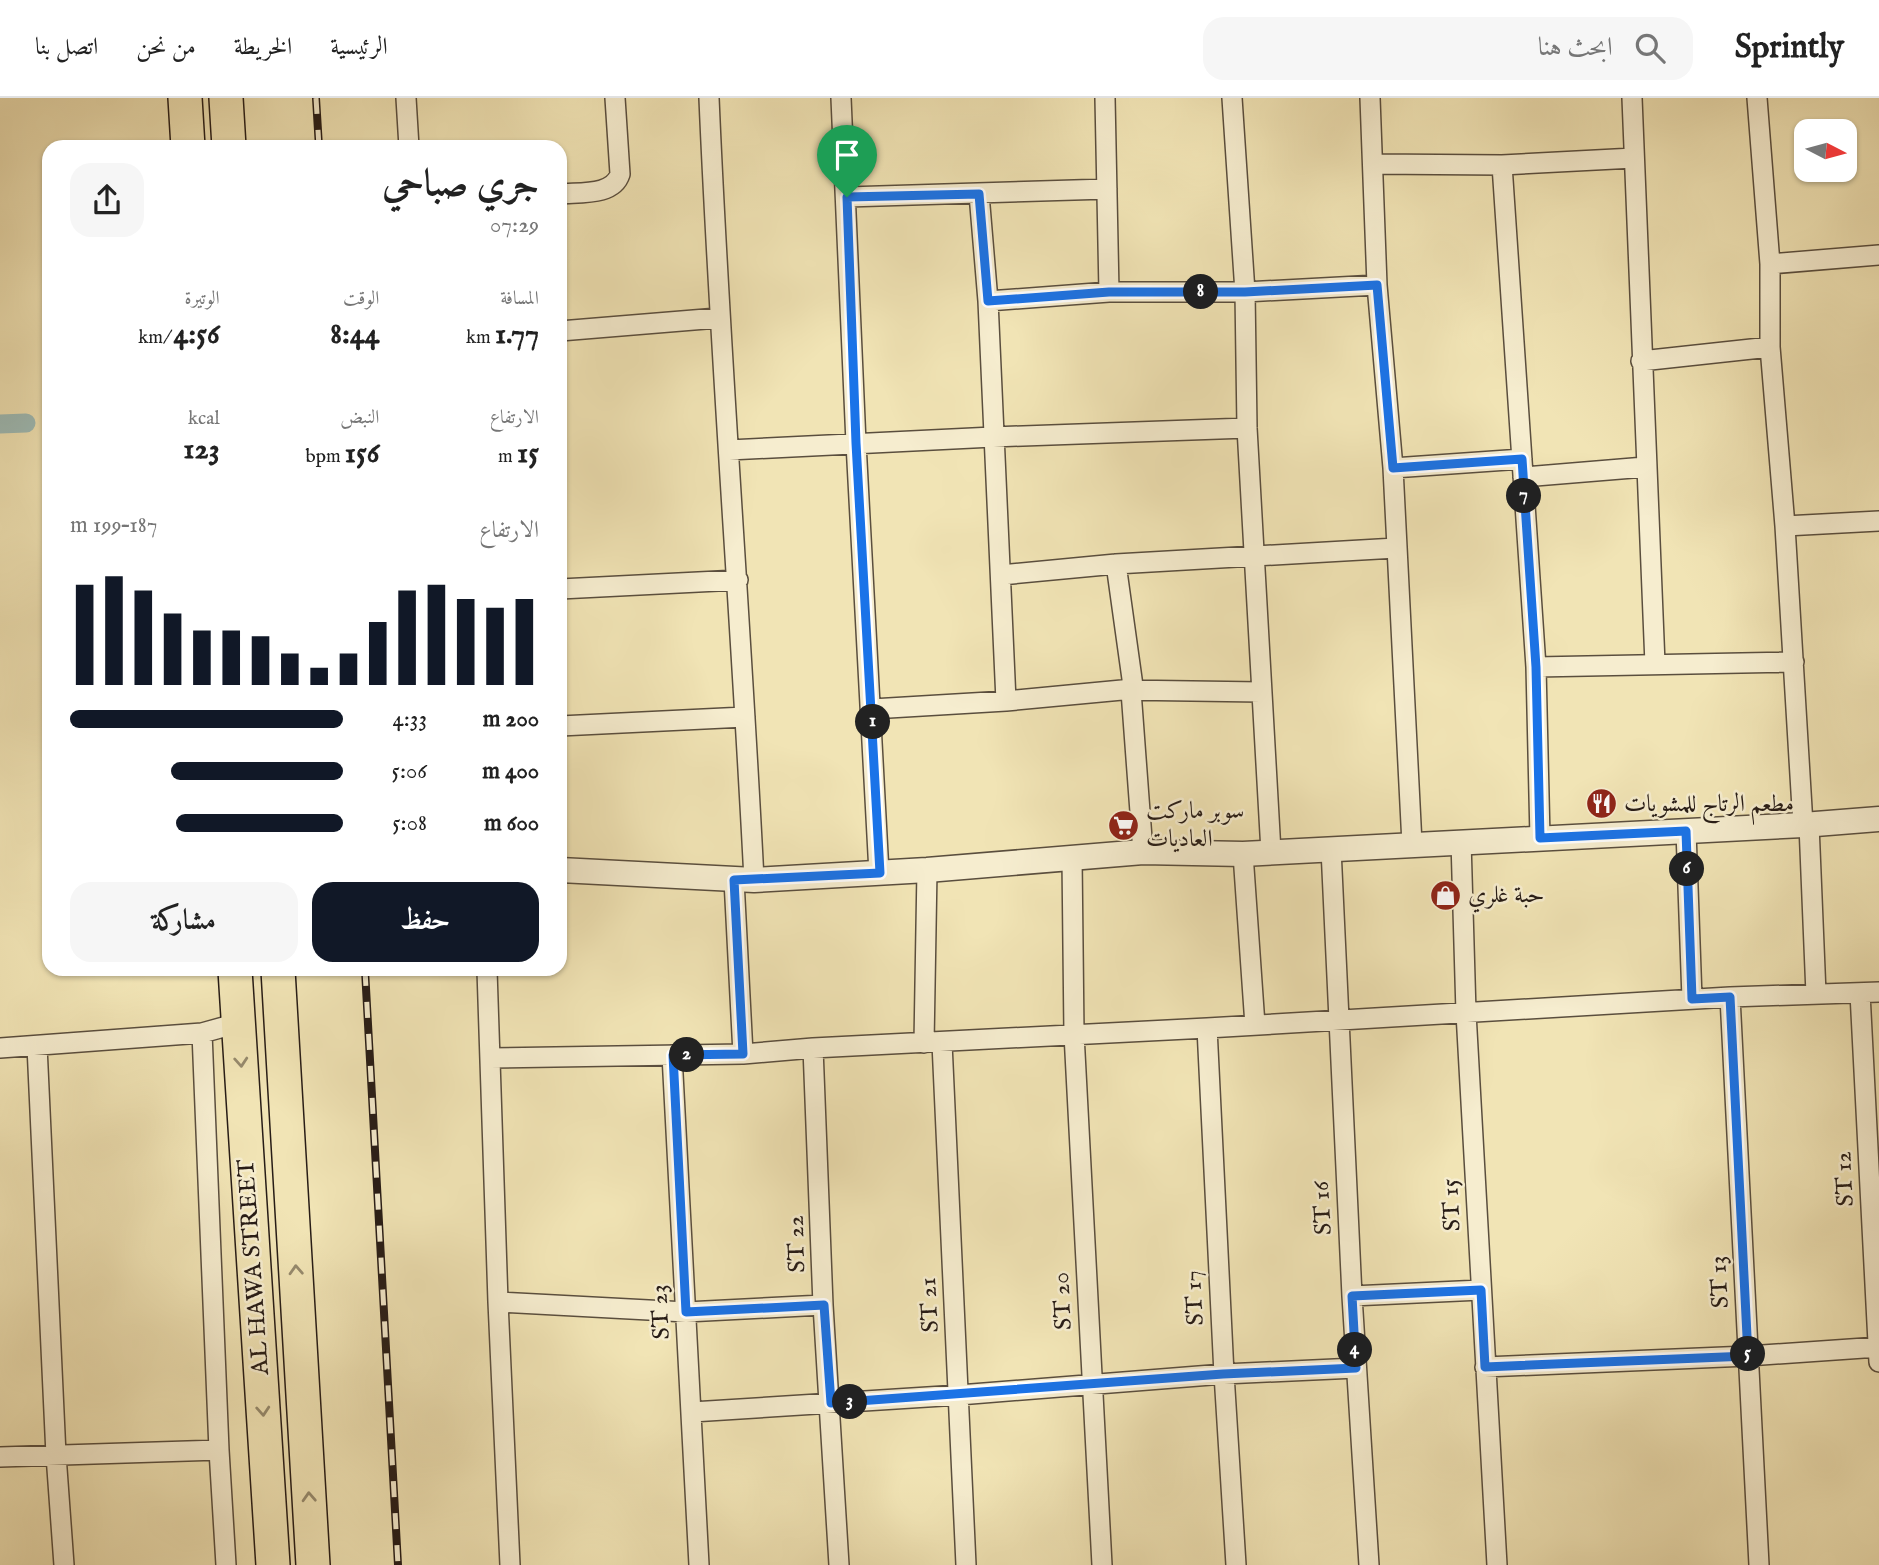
<!DOCTYPE html>
<html lang="ar">
<meta charset="utf-8">
<style>
:root{--surface:#fff;--page:#f6f6f6;--text:#222;--muted:#767676;--line:#e0e0e0;--accent:#111827}
body{margin:0;font-family:"IM FELL English",Amiri,serif;background:var(--page);color:var(--text);direction:rtl;height:100vh;display:flex;flex-direction:column;font-size:26px;white-space:nowrap}
*{box-sizing:border-box;margin:0}
p{font-size:23px;color:var(--muted)}
.icon{flex:none;width:38px;height:38px;fill:none;stroke:currentColor;stroke-width:2;stroke-linecap:round;stroke-linejoin:round}
.map{position:relative;flex:1;overflow:hidden;direction:ltr}
.panel{position:absolute;left:42px;top:42px;width:525px;height:836px;display:flex;flex-direction:column;background:var(--surface);border-radius:21px;box-shadow:0 2px 5px #0004;direction:rtl}
.panel>*{flex:none}
.needle{width:46px;rotate:96deg}
.controls{position:absolute;left:1794px;top:21px;display:grid;gap:14px}
.controls a{display:grid;place-items:center;width:63px;height:63px;border-radius:14px;background:var(--surface);box-shadow:0 2px 5px #0004;font-size:35px}
.pin{position:absolute;display:grid;place-items:center;width:60px;height:60px;color:#fff;margin:-72px -30px;border-radius:50% 50% 50% 0;rotate:-45deg;box-shadow:0 0 7px #0007}
.pin .icon{rotate:45deg}
.km{position:absolute;width:35px;height:35px;margin:-18px;border-radius:50%;background:#222;color:#fff;font-size:19px;line-height:35px;text-align:center}
.round{display:grid;place-items:center;flex:none;width:74px;height:74px;border-radius:21px;background:var(--page)}
.summary{display:flex;align-items:center;justify-content:space-between;height:119px;padding:0 28px}
h1{font-size:38px;font-weight:700;line-height:52px}
.figures{display:grid;grid-template-columns:repeat(3,1fr);gap:10px;height:119px;padding:7px 28px}
.figures div{display:grid;align-content:center}
.figures b{font-size:30px;font-weight:700}
.figures small{font-size:19px;font-weight:400}
.figures p{font-size:19px}
.chart{height:196px;padding:14px 28px}
.chart p{display:flex;justify-content:space-between}
.chart svg{width:100%;height:126px;margin-top:7px;stroke:var(--accent);stroke-width:6}
.action{display:flex;gap:14px;margin-top:auto;padding:14px 28px}
.action a{flex:1;height:80px;border-radius:21px;background:var(--accent);color:#fff;font-size:28px;font-weight:700;line-height:80px;text-align:center}
.action a+a{background:var(--page);color:var(--text)}
ul{padding:0 28px;list-style:none;font-size:23px}
li{display:grid;grid-template-columns:112px 84px 1fr;align-items:center;height:52px}
li i{height:18px;border-radius:9px;background:var(--accent)}
header{display:flex;align-items:center;gap:42px;box-sizing:border-box;height:98px;padding:0 35px;background:var(--surface);border-bottom:2px solid var(--line)}
header strong{font-size:33px}
nav{display:flex;gap:38px;margin-inline-start:auto;font-size:24px}
.search{width:490px;height:63px;background:var(--page);display:flex;align-items:center;gap:18px;box-sizing:border-box;padding:0 24px;border-radius:21px;color:var(--muted);font-size:26px}
.map>svg:first-child{display:block}
</style>
<header>
<strong>Sprintly</strong>
<div class="search"><svg class="icon" aria-label="search" viewBox="0 0 24 24"><circle cx="10" cy="10" r="6"/><path d="M15 15l6 6"/></svg>ابحث هنا</div>
<nav><a>الرئيسية</a><a>الخريطة</a><a>من نحن</a><a>اتصل بنا</a></nav>
</header>
<div class="map">
<svg width="1879" height="1467" viewBox="0 0 1879 1467">
<rect width="100%" height="100%" fill="#f1e4b5"/>
<filter id="stains"><feTurbulence type="fractalNoise" baseFrequency=".00286" numOctaves="4"/><feColorMatrix values="0 0 0 0 .2 0 0 0 0 .09 0 0 0 0 .02 0 0 0 .5 -.17"/></filter>
<radialGradient id="worn" r=".72"><stop offset=".6" stop-color="#630" stop-opacity="0"/><stop offset="1" stop-color="#630" stop-opacity=".3"/></radialGradient>
<g fill="none" stroke-linecap="round" stroke-linejoin="round">
<!-- canal -->
<path stroke="#9ebcb7" stroke-width="19" d="M0,326L26,325"/>
<defs>
<path id="minor" d="M406,0L409,49
M709,0C720,261 741,521 754,782
M841,0L856,345L879,775
M1105,0L1109,194
M1232,0L1245,194L1247,330L1271,754
M1370,0L1377,187L1393,370L1412,746
M1632,0L1655,566
M1757,0L1770,166V249L1785,428L1803,727
M1373,66L1502,67L1634,60
M1502,67L1536,569L1540,740
M560,96C580,94 613,98 620,76L615,0
M979,96L988,203L1006,603
M847,99L1107,91
M1770,166L1879,157
M988,203L1109,194H1245L1377,187
M560,233L718,220
M1641,263L1770,249
M729,352L993,339L1247,330
M1393,370L1522,361
M1523,379L1645,369
M1785,428L1879,423
M1116,466L1133,588L1131,593L1143,754
M1001,477L1116,466L1396,450
M560,491L738,482
M1536,569L1794,564
M872,611L1006,603L1122,592L1261,594
M560,628L745,619
M1809,727L1816,896
M1686,733L1692,901
M1461,743L1466,915L1497,1467
M1331,751L1352,1198L1369,1467
M1243,756L1255,927
M1072,760L1074,936L1102,1467
M734,782L743,956
M487,872L498,1204L510,1467
M1860,895L1879,1264
M1730,899L1759,1467
M1207,930L1224,1276L1236,1467
M202,935L219,1352L226,1467
M924,945L927,772
M942,945L966,1467
M37,948L56,1357L64,1467
M0,950L202,935L238,925
M813,950L823,1207L839,1467
M672,957L699,1467
M490,960L743,956L813,950L1207,930L1730,899L1879,894
M1352,1198L1481,1192
M498,1204L686,1214L823,1207
M1485,1269L1748,1258L1879,1249
M692,1314L959,1297L1224,1276L1356,1270
M0,1359L219,1352"/>
<path id="tertiary" d="M560,772L754,782L927,772L1143,754L1243,756L1803,727L1879,721"/>
<path id="trunk" d="M185,0L188,49
M226,0L229,49
M235,872L273,1467
M278,872L313,1467"/>
</defs>
<!-- minor casing -->
<use href="#minor" stroke="#5a4e3e" stroke-width="22"/>
<!-- tertiary casing -->
<use href="#tertiary" stroke="#5a4e3e" stroke-width="27"/>
<!-- trunk casing -->
<use href="#trunk" stroke="#271c16" stroke-width="36"/>
<!-- minor -->
<use href="#minor" stroke="#f6edcf" stroke-width="19"/>
<!-- tertiary -->
<use href="#tertiary" stroke="#f6edcf" stroke-width="24"/>
<!-- trunk -->
<use href="#trunk" stroke="#f1e4b5" stroke-width="33"/>
<defs>
<path id="rail" d="M316,0L319,49
M365,872L398,1467"/>
</defs>
<!-- rail casing -->
<use href="#rail" stroke="#271c16" stroke-width="8"/>
<!-- rail -->
<use href="#rail" stroke="#f6edcf" stroke-width="5" stroke-dasharray="16" stroke-linecap="butt"/>
</g>
<!-- one-way arrows -->
<defs><path id="oneway-chevron" d="M-2-3.5L2.5 0L-2 3.5" fill="none" stroke-width="1.6" stroke-linecap="round" stroke-linejoin="round" transform="scale(1.75)"/></defs>
<g stroke="#968a6d">
<use href="#oneway-chevron" transform="translate(241 964) rotate(86)"/>
<use href="#oneway-chevron" transform="translate(296 1172) rotate(-93)"/>
<use href="#oneway-chevron" transform="translate(263 1313) rotate(86)"/>
<use href="#oneway-chevron" transform="translate(309 1399) rotate(-93)"/>
</g>
<g fill="none" stroke-linecap="round" stroke-linejoin="round">
<defs>
<path id="route" d="M979,96L988,203L1109,194H1245L1377,187L1393,370L1522,361L1536,569L1540,740L1686,733L1692,901L1730,899L1748,1258L1485,1269L1481,1192L1352,1198L1356,1270L1223,1276L831,1305L824,1207L686,1214L673,957L743,956L734,782L880,775L856,345L847,99Z"/>
</defs>
<!-- route casing -->
<use href="#route" stroke="#fff" stroke-width="14"/>
<!-- route -->
<use href="#route" stroke="#1a73e8" stroke-width="9"/>
</g>
<!-- icons -->
<defs>
<symbol id="restaurant-disc" viewBox="-11 -11 22 22"><circle r="9.5" fill="#8f2418" stroke="#f6edcf"/><path d="M-5-6h1v4h1v-4h1v4h1v-4h1v5L-1.5 .5V6h-2V.5L-5-1ZM5-6V6H3V1.5H1.5Q1.5-4 5-6Z" fill="#fff"/></symbol>
<symbol id="supermarket-disc" viewBox="-11 -11 22 22"><circle r="9.5" fill="#8f2418" stroke="#f6edcf"/><path d="M-6-5.5h2.5l.6 2H6L4.5 2H-2.5L-4.4-4H-6ZM-1.5 3.2a1.3 1.3 0 1 0 .1 0ZM3 3.2a1.3 1.3 0 1 0 .1 0Z" fill="#fff"/></symbol>
<symbol id="shop-disc" viewBox="-11 -11 22 22"><circle r="9.5" fill="#8f2418" stroke="#f6edcf"/><path d="M-5-2.5h2.3a2.7 3.5 0 0 1 5.4 0H5L5.5 6h-11ZM-1.5-2.5h3a1.5 2.3 0 0 0-3 0Z" fill="#fff"/></symbol>
</defs>
<g fill-rule="evenodd">
<use href="#restaurant-disc" x="1584" y="688" width="35" height="35"/>
<use href="#supermarket-disc" x="1106" y="710" width="35" height="35"/>
<use href="#shop-disc" x="1428" y="780" width="35" height="35"/>
</g>
<g text-anchor="middle" dominant-baseline="central" stroke-width="5" stroke-linejoin="round" paint-order="stroke">
<!-- poi labels -->
<g font-size="24" fill="#271c16" stroke="#f6edcf" text-anchor="start">
<text x="1624" y="706">مطعم الرتاج للمشويات</text>
<text x="1146" y="713">سوبر ماركت<tspan x="1146" dy="28">العاديات</tspan></text>
<text x="1468" y="797">حبة غلري</text>
</g>
<!-- street labels -->
<g font-size="24" fill="#271c16" stroke="#f6edcf">
<text transform="translate(1845 1081) rotate(-93)">ST 12</text>
<text transform="translate(1452 1107) rotate(-93)">ST 15</text>
<text transform="translate(1323 1110) rotate(-93)">ST 16</text>
<text transform="translate(797 1146) rotate(-92)">ST 22</text>
<text transform="translate(254 1169) rotate(-94)">AL HAWA STREET</text>
<text transform="translate(1720 1184) rotate(-93)">ST 13</text>
<text transform="translate(1195 1200) rotate(-93)">ST 17</text>
<text transform="translate(1063 1203) rotate(-93)">ST 20</text>
<text transform="translate(930 1207) rotate(-93)">ST 21</text>
<text transform="translate(661 1214) rotate(-93)">ST 23</text>
</g>
</g>
<rect width="100%" height="100%" filter="url(#stains)"/>
<rect width="100%" height="100%" fill="url(#worn)"/>
</svg>
<div class="controls">
<a><svg class="needle" viewBox="-14 -14 28 28"><path d="M0-13l5 13h-10z" fill="#e53935"/><path d="M0 13l5-13h-10z" fill="#767676"/></svg></a>
</div>
<div class="pin" style="left:847px;top:99px;background:#1e9e55"><svg class="icon" aria-label="arrive" viewBox="0 0 24 24"><path d="M6 21V4h12l-3 4 3 4H6"/></svg></div>
<b class="km" style="left:873px;top:624px">1</b>
<b class="km" style="left:687px;top:957px">2</b>
<b class="km" style="left:850px;top:1304px">3</b>
<b class="km" style="left:1355px;top:1252px">4</b>
<b class="km" style="left:1748px;top:1256px">5</b>
<b class="km" style="left:1687px;top:771px">6</b>
<b class="km" style="left:1524px;top:398px">7</b>
<b class="km" style="left:1201px;top:194px">8</b>
<section class="panel">
<div class="summary"><div><h1>جري صباحي</h1><p>07:29</p></div><a class="round"><svg class="icon" aria-label="share" viewBox="0 0 24 24"><path d="M12 15V3M7 8l5-5 5 5M5 13v7h14v-7"/></svg></a></div>
<div class="figures">
<div><p>المسافة</p><b>1.77<small> km</small></b></div>
<div><p>الوقت</p><b>8:44</b></div>
<div><p>الوتيرة</p><b>4:56<small> /km</small></b></div>
</div>
<div class="figures">
<div><p>الارتفاع</p><b>15<small> m</small></b></div>
<div><p>النبض</p><b>156<small> bpm</small></b></div>
<div><p>kcal</p><b>123</b></div>
</div>
<div class="chart"><p><span>الارتفاع</span>187–199 m</p>
<svg viewBox="0 0 160 44" preserveAspectRatio="none"><path d="M5 44V9M15 44V6M25 44V11M35 44V19M45 44V25M55 44V25M65 44V27M75 44V33M85 44V38M95 44V33M105 44V22M115 44V11M125 44V9M135 44V14M145 44V17M155 44V14"/></svg>
</div>
<ul>
<li><b>200 m</b>4:33<i style="width:100%"></i></li>
<li><b>400 m</b>5:06<i style="width:63%"></i></li>
<li><b>600 m</b>5:08<i style="width:61%"></i></li>
</ul>
<div class="action"><a>حفظ</a><a>مشاركة</a></div>
</section>
</div>
